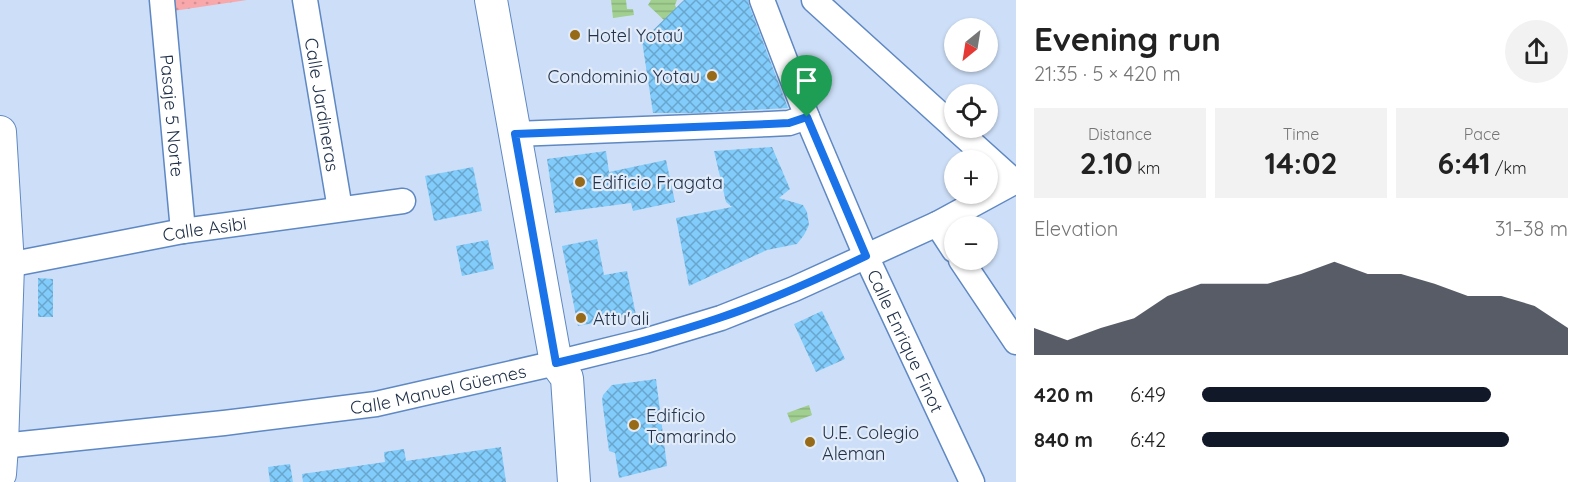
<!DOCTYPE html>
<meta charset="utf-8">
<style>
:root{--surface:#fff;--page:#f2f2f2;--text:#222;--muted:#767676;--accent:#111827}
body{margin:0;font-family:Quicksand,sans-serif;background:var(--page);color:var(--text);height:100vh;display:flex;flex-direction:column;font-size:22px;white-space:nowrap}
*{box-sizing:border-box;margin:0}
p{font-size:20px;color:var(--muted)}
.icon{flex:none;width:33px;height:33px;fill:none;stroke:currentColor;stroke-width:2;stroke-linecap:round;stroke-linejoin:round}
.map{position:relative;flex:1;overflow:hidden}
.details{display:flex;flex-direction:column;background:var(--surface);width:570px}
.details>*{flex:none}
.needle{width:39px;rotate:210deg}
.buttons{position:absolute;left:944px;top:18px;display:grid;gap:12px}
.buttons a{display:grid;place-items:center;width:54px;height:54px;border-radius:50%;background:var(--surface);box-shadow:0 2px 4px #0004;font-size:30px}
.pin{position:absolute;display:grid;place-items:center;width:51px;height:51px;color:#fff;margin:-62px -26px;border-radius:50% 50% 50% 0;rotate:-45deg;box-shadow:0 0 6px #0007}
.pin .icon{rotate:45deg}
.round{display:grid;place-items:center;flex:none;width:63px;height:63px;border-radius:32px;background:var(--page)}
.head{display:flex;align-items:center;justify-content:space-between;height:102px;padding:0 18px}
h1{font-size:33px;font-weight:700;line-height:45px}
.stats{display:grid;grid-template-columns:repeat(3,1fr);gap:9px;height:102px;padding:6px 18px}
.stats div{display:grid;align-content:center;border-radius:0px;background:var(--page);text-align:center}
.stats b{font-size:30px;font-weight:700}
.stats small{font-size:16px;font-weight:400}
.stats p{font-size:16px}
.chart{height:168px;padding:12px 18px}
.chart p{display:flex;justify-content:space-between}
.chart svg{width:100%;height:108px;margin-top:6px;fill:var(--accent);opacity:.7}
ul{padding:0 18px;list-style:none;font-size:20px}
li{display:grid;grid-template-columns:96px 72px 1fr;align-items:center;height:45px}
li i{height:15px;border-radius:8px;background:var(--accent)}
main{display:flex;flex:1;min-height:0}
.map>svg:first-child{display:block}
</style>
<main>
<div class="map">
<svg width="1016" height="482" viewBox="0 0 1016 482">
<defs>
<pattern id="park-dots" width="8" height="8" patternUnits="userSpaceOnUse" patternTransform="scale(1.5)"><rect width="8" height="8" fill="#f8a7aa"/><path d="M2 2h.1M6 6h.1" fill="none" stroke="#d49094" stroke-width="1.8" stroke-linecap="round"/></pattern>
<pattern id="water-rules" width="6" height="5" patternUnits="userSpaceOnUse" patternTransform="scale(1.5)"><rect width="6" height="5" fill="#a1cf8f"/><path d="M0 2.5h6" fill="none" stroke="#8ab27d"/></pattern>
<pattern id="building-cross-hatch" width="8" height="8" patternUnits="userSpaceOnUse" patternTransform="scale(1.5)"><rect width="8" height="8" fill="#81ccfb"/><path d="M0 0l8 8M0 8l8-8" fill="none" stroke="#69a6cd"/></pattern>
</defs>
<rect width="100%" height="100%" fill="#cddff8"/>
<!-- park -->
<path fill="url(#park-dots)" d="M172,0H247L173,11Z"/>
<!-- water -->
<path fill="url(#water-rules)" d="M611,0H626L627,9H633L634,15L613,18Z
M651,0H677L675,5L678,12L666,22L648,5Z
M809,405L812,415L791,423L787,413Z"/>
<!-- building -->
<path fill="url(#building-cross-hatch)" d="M684,0H748L749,5L788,108L696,113H653L642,41Z
M772,147L790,189L779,198L803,205L807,212L809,225L804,235L797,244L767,250L689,286L676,218L732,207L726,202L714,151Z
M606,151L609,172L666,160L675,202L633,211L631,203L555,213L547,159Z
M473,167L482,211L434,221L425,176Z
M597,239L604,275L627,271L636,315L578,326L562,246Z
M488,240L494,269L462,276L456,246Z
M38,278L53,279V317H38Z
M822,311L845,359L816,372L794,324Z
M656,379L667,466L619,478L615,453L609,451L602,400L603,395L612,385Z
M501,447L506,482H303L302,474L385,462L384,452L404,449L406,461Z
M290,464L293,482H270L268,467Z"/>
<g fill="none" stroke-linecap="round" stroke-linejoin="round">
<defs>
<g id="minor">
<path id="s1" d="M162,0L183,231"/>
<path id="s2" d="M305,0L340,209"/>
<path id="s3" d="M762,0L807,117L866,256L972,482"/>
<path d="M814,0L954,127"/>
<path d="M955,128L1015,182"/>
<path d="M515,134L769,124L789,123L807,117"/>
<path d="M937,224L954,250"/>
<path d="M961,260L1016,342"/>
<path id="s4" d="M8,265L183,231L403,201"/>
<path id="s5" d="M2,446L224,423L376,404L556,363L645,341L721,318L794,289L937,224L1016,181"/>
</g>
<path id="major" d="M491,0L556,363L567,378L574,482
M0,132L8,265L2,446L0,474"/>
</defs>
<!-- minor casing -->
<use href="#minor" stroke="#5f88c2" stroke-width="27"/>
<!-- major casing -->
<use href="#major" stroke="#5f88c2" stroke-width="34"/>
<!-- minor -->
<use href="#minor" stroke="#fff" stroke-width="24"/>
<!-- major -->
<use href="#major" stroke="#fff" stroke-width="32"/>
</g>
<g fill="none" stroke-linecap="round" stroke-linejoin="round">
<defs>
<path id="route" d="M807,117L866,256C818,279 770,301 719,318C666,336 611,350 556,363L515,134L769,124L789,123Z"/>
</defs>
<!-- route casing -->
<use href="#route" stroke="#fff" stroke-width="12"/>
<!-- route -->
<use href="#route" stroke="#1a73e8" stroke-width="8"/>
</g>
<!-- markers -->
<g fill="#976a18" stroke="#e2ebf8" stroke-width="2">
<circle cx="575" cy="35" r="6"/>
<circle cx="712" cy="76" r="6"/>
<circle cx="580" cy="182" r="6"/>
<circle cx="581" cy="318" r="6"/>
<circle cx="634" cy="425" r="6"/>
<circle cx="810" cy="442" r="6"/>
</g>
<g text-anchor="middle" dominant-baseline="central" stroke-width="4.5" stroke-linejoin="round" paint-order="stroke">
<!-- poi labels -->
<g font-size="18" fill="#21324a" stroke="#e2ebf8" text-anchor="start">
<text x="587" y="35">Hotel Yotaú</text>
<text x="700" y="76" text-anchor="end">Condominio Yotau</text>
<text x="592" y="182">Edificio Fragata</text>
<text x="593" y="318">Attu'ali</text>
<text x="646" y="415">Edificio<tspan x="646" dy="21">Tamarindo</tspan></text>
<text x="822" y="432">U.E. Colegio<tspan x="822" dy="21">Aleman</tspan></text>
</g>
<!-- street labels -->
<g font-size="18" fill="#21324a" stroke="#e2ebf8">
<text stroke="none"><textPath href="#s2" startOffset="106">Calle Jardineras</textPath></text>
<text stroke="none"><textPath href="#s1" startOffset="116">Pasaje 5 Norte</textPath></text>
<text stroke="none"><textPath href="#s4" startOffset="200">Calle Asibi</textPath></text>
<text stroke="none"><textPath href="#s3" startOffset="370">Calle Enrique Finot</textPath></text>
<text stroke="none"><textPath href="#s5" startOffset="440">Calle Manuel Güemes</textPath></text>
</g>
</g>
</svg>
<div class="buttons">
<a><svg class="needle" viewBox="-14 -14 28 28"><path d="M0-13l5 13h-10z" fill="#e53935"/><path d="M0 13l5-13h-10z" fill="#767676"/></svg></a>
<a><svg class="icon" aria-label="locate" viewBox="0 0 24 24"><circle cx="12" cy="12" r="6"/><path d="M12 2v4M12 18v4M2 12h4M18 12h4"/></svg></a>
<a>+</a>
<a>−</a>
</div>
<div class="pin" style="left:807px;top:117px;background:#1e9e55"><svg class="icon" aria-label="arrive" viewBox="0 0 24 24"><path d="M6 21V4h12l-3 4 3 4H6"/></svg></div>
</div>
<section class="details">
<div class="head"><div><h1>Evening run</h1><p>21:35 · 5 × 420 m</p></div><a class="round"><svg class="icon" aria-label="share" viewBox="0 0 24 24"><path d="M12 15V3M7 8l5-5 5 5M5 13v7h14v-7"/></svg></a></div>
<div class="stats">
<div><p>Distance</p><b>2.10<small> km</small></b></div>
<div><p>Time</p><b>14:02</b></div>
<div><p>Pace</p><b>6:41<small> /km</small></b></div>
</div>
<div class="chart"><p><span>Elevation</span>31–38 m</p>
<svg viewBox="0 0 160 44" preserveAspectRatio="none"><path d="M0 44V33L10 38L20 33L30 29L40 20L50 15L60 15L70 15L80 11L90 6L100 11L110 11L120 15L130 20L140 20L150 24L160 33V44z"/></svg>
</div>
<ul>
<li><b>420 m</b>6:49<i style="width:79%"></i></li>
<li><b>840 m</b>6:42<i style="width:84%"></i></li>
</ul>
</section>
</main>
